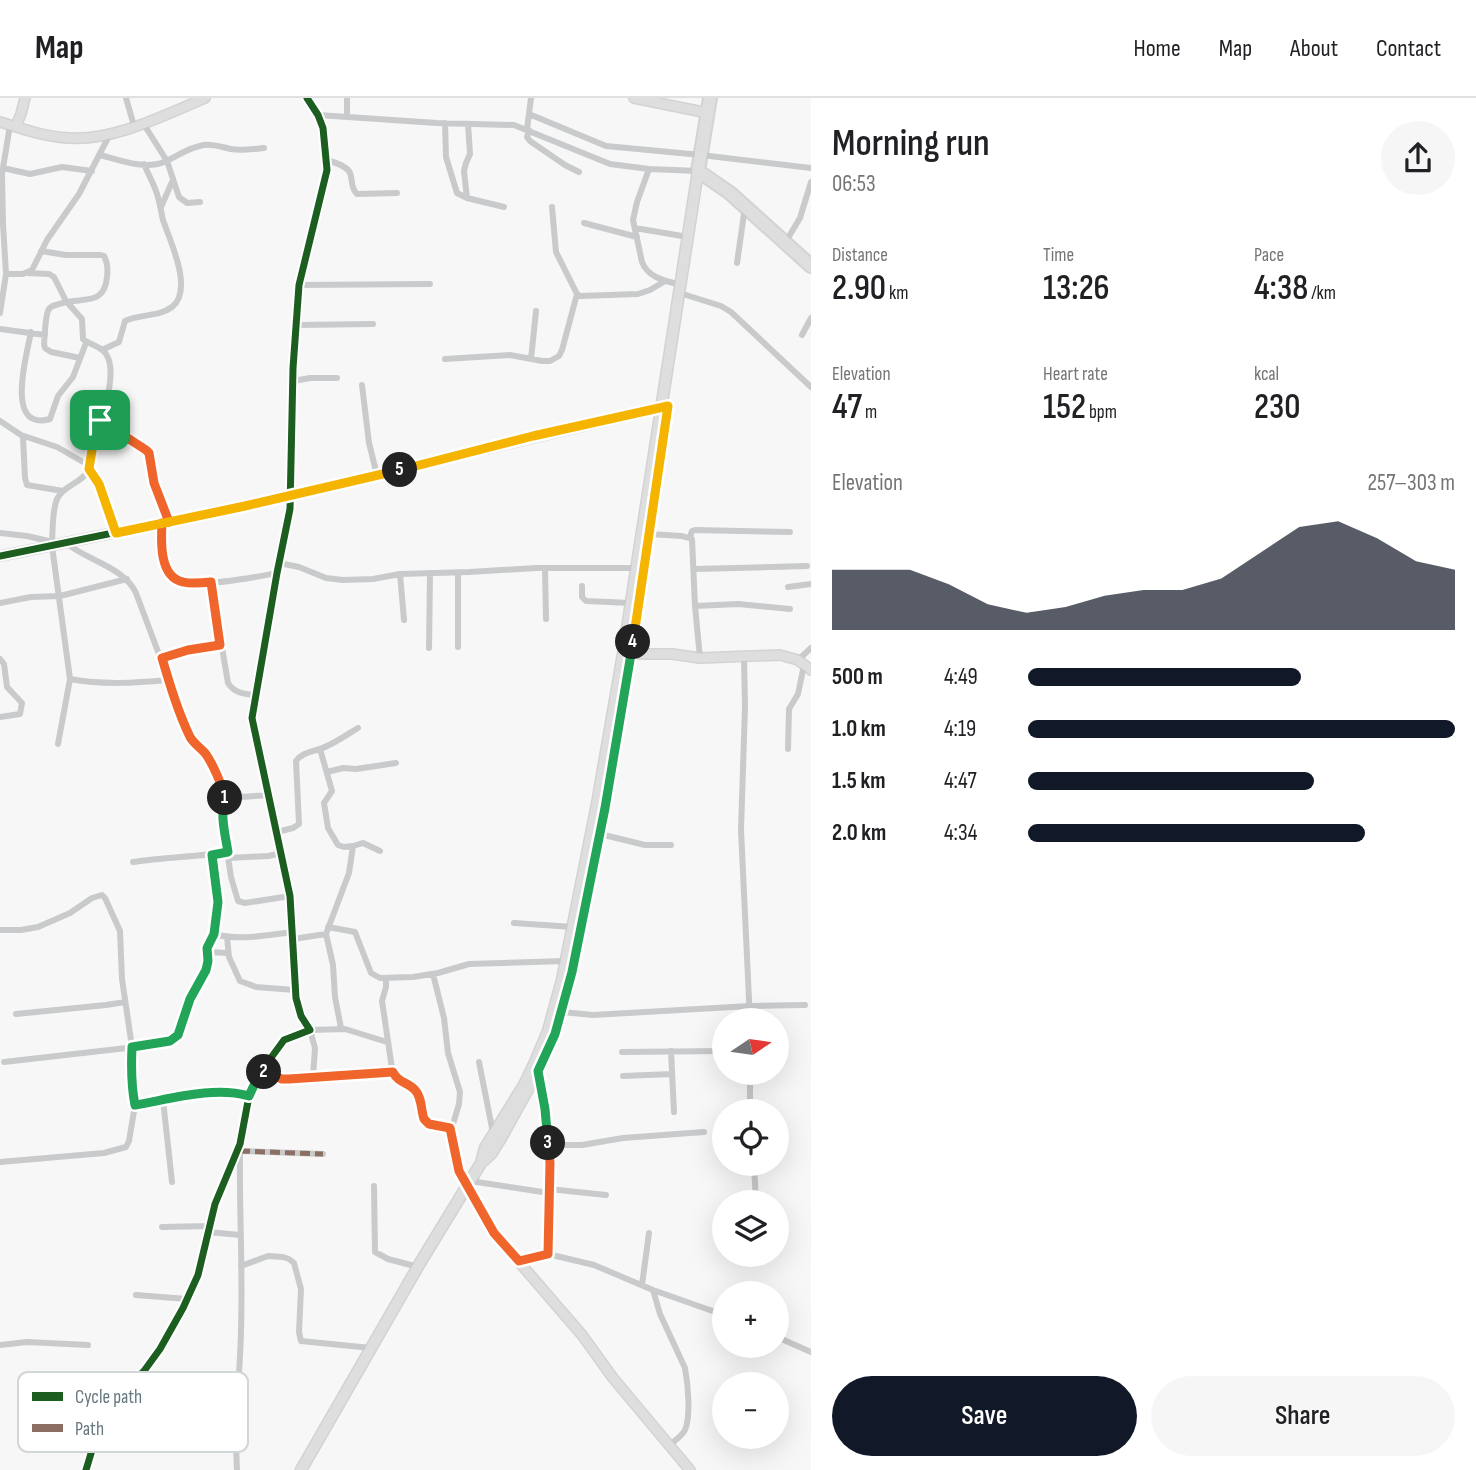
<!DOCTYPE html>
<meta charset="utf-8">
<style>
:root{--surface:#fff;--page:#f6f6f6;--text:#202124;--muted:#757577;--line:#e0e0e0;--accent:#111827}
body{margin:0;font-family:"Sofia Sans Condensed",sans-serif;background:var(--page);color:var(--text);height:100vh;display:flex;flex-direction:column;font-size:26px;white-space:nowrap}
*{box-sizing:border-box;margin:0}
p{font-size:23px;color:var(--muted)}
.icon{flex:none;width:38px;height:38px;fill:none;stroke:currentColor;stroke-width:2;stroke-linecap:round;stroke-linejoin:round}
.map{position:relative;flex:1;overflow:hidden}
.drawer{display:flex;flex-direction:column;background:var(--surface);width:665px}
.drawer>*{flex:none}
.needle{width:46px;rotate:77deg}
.fabs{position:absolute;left:712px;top:910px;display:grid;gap:14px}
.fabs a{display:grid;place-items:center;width:77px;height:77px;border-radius:50%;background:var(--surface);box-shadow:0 7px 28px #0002;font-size:35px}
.pin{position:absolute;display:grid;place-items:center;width:60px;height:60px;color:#fff;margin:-30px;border-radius:14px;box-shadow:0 4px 10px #0006}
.km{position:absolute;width:35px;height:35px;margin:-18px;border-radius:50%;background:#222;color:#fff;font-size:19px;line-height:35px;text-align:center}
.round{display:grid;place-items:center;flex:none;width:74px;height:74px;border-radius:37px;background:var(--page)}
.head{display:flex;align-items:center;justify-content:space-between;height:119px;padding:0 21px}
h1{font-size:38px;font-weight:600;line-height:52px}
.figures{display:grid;grid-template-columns:repeat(3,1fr);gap:10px;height:119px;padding:7px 21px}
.figures div{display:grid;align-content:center}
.figures b{font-size:35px;font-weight:600}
.figures small{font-size:19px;font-weight:400}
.figures p{font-size:19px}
.chart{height:196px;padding:14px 21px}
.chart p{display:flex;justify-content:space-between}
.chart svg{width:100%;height:126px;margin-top:7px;fill:var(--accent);opacity:.7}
.cta{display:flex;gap:14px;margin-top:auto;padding:14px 21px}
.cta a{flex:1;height:80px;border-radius:42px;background:var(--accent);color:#fff;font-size:28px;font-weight:600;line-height:80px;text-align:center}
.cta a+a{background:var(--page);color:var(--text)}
ul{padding:0 21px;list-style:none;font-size:23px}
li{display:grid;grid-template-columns:112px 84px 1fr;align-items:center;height:52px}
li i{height:18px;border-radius:9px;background:var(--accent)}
header{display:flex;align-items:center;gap:42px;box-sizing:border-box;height:98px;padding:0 35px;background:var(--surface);border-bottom:2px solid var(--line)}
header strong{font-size:33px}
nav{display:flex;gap:38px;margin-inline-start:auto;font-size:24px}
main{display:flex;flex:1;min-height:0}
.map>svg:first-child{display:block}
</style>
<header>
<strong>Map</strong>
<nav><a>Home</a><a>Map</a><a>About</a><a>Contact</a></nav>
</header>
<main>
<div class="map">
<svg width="811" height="1372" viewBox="0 0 811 1372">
<rect width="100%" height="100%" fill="#f7f7f7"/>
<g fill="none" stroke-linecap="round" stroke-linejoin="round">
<defs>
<path id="secondary" d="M634,0L708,15
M0,24C22,31 46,39 69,40C114,43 165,17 205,0
M16,28L21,16L25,0
M0,458L245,408L668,308
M625,556H672L700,560L780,557L798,562L811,572
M468,1088L494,1135L582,1237L613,1280L690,1372"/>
<path id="primary" d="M481,1065L491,1056L501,1040L538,973L555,936L568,891L605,710L631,556L657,382
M301,1372L420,1165L481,1065L485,1050L524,987L535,964L548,933L562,882L597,706L623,556L698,73"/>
<path id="highway" d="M710,0L698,73L730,95L811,168"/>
</defs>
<!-- secondary casing -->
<use href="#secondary" stroke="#d2d3d4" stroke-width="12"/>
<!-- primary casing -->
<use href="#primary" stroke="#d3d3d4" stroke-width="13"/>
<!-- highway casing -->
<use href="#highway" stroke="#d2d3d4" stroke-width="16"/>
<!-- street -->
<path stroke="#c8cacb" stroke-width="6" d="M126,0L134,28
M347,0V19
M529,16L606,48L701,57L811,70
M318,17L437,25L514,27L610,66L649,71L698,73
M143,25L167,63L179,99L187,105L200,104
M445,25L446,59L457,95L467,100L504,109
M527,31L531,0
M529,32L527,39L530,43L565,67L579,74
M100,57C119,62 145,72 164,64C179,58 186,50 204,47C214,46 221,49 231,51C241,53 253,51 264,50
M327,62C334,64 344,67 349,73C354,81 349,88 357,96L397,95
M3,70L30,76L62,69L92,73
M649,71L637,104L633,122L642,164C648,180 666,183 681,187
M467,100L464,73L466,65L470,56L468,26
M161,109L172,84
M552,109L556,154L577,196L580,198L638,196L650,192L665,183
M584,125L637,139
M635,130L688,139
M785,145L800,120L811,84
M41,153L66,157H101L104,158C108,165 108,171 107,179C104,211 79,197 56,207C52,208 49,209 48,213C45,220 45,237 44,246L45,250L51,254L80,260
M737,165L745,109
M28,175L49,176L54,179L66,203L82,221L83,241C90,247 101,248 106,256C120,276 98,328 93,351C91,357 92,365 89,372C82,385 64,387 57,401C52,413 53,430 52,444
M6,176H23L32,172L47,142L79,96L110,36
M299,187L430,186
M686,197L721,208L731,214L811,289
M0,215L6,176L3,126L2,76L10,27
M296,227L373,226
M0,231L45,237
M31,234C27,256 4,334 50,321L58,298L73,279L86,245
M802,237L811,220
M102,252L119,244L125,223C139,216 159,219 172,209C194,192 170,143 163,122C161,114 160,105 157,96C154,86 148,76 144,66
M445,261L510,257L542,263H550L559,258L562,252L577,196
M531,261L536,213
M293,283L310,280H337
M362,287L369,345L377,377
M100,322L146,352L149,355L154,385L169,424
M0,323L21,337L57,349L90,368
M23,339L25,380L27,387L63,393
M89,371L99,386L116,435
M162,425C161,442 160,464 171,477C186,494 256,479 277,475
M0,435L27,438L53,444
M649,436L682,438L692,441L695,508L700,560
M690,439L692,433L695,432L790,434
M66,445C88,463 124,469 136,495L187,631L192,641L205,655L210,663L224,694C226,702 222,711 222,720L231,779L238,803L245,805L290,798
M52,448L70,581L58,646
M279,465L299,469L326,480L343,482L373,481L400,476L469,474L536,470H636
M545,470L546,521
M694,471L807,468
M400,476L404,522
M211,484L228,585C234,595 244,596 255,597
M582,488V499L586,503L631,505
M788,489L811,486
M0,505L31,499L60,498L127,481
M695,508L738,506L790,511
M458,549V475
M429,550L430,475
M744,558L745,609L741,732L750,922
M162,560L195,551L221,547
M0,561L4,566L7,589L22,605L20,616L0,619
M798,562L811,550
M70,581C103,587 135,585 168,582
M320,651L332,693L324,705L328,730L338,747L344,749L353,748
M788,651L789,611L798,596L804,567
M327,674L343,670L356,671L396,665
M225,700L269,697
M277,734L293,730L299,726L296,663C303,653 316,654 327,648C338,643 348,636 358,630
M600,736L645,747H671
M229,760L268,758L282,755
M133,764C164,759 196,759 228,754
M514,825L573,829
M328,829L355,834L371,875L380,880L413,879L438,875L469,866L566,863
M0,832H21L38,829L70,815L92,800L102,797L105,800L120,833L122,881L132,949L130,980L135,1007L129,1043L126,1049L104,1055L0,1064
M214,836C239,843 267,837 293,834
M227,839L229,859L240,883L256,889L295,892
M293,841L326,836
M207,854L228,855
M433,876L444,920L448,955L460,994L459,1006L451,1033
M386,880V889L382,903L393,977C400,985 413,986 417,995C423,1005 420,1016 427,1024L450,1030L456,1066L468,1088
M562,914L593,917L750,908L805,907
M16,916L106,907L125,904
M341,930L335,899L333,867L326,836L349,775L353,748L363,745L380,753
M671,953L674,1014
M622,954L724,953
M4,964L153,947L170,943L178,937L190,901L207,867V851L214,836L218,804L212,757
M479,964L493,1035
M261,972L274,979L289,981L392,974
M539,975L545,1011L550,1065L548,1156
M623,978L672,976
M313,979L315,950L310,932L345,931L387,944
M163,1002L172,1084
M135,1007C172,1001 211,989 249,998
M750,1013V975
M548,1047H582L623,1040L704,1034
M240,1053L323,1056
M754,1066L756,1104
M470,1083L549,1095
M374,1088L375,1154L388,1161L418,1169
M549,1091L606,1097
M162,1129L209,1128
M208,1134L240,1137
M518,1163L548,1156L594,1167L653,1192L724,1217
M241,1168L268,1158L283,1159L289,1161L294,1165L301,1191L299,1234L301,1243L371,1250
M642,1187L649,1135
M653,1192L660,1216L685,1270C688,1286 691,1318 685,1332C682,1338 674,1343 669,1348
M136,1197L187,1201
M777,1239L811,1254
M0,1247L27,1244L88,1247
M86,1372L102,1319L115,1302L144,1273L160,1251L183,1210L198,1177L215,1106L240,1046L249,998L257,979L284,942L310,932L301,918L296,900L290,798L252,620L277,475L290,411L293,270L299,187L327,72L323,30L318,17L307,0
M237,1372C234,1325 240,1279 241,1232C243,1171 239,1110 240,1049"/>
<!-- secondary -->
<use href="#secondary" stroke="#dededf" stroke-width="9"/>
<!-- primary -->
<use href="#primary" stroke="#dededf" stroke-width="10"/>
<!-- highway -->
<use href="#highway" stroke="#dededf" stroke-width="12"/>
<!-- quiet -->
<path stroke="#8d6e63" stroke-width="5" stroke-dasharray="10 5" stroke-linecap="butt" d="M240,1053L323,1056"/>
<defs>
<path id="cycleway" d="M0,458L245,408L668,308
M86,1372L102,1319L115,1302L144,1273L160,1251L183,1210L198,1177L215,1106L240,1046L249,998L257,979L284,942L310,932L301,918L296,900L290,798L252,620L277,475L290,411L293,270L299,187L327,72L323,30L318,17L307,0"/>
</defs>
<!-- cycleway casing -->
<use href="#cycleway" stroke="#fff" stroke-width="11"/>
<!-- cycleway -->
<use href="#cycleway" stroke="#1b5e20" stroke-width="7"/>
</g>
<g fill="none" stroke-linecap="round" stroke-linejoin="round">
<defs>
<path id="split-1" d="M100,322L146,352L149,355L154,385L169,424L162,425C161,443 159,479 183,484C191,486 202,485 211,484L220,547L188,552L162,560C170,587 178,614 190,639C194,646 200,649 205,655C212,664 223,689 225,700"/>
<path id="split-2" d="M225,700C220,719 225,735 228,754L212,757L218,804L214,836L207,850L208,863L206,872L190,901L178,937L170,943L132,949C131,970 131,987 135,1007C171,1001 213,988 249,998L261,972L264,974"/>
<path id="split-3" d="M264,974L282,981H289L393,974C398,985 408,984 415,992C422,999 421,1013 424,1021L429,1026L450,1030L459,1073L494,1135L519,1163L548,1156L550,1065L548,1045"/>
<path id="split-4" d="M548,1045L545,1011L538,973L555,936L572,874L605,710L633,544"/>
<path id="split-5" d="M400,372L533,338L668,308L633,544"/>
<path id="split-6" d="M100,322L92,352L89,371L99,386L116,435L245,408L400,372"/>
</defs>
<!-- split-1 casing -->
<use href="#split-1" stroke="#fff" stroke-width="14"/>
<!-- split-2 casing -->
<use href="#split-2" stroke="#fff" stroke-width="14"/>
<!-- split-3 casing -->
<use href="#split-3" stroke="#fff" stroke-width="14"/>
<!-- split-4 casing -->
<use href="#split-4" stroke="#fff" stroke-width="14"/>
<!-- split-5 casing -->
<use href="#split-5" stroke="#fff" stroke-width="14"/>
<!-- split-6 casing -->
<use href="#split-6" stroke="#fff" stroke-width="14"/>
<!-- split-1 -->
<use href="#split-1" stroke="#f0652b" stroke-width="9"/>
<!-- split-2 -->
<use href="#split-2" stroke="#22a559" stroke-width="9"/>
<!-- split-3 -->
<use href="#split-3" stroke="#f0652b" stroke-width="9"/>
<!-- split-4 -->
<use href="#split-4" stroke="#22a559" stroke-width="9"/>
<!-- split-5 -->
<use href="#split-5" stroke="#f5b400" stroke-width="9"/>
<!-- split-6 -->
<use href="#split-6" stroke="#f5b400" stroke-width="9"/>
</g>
<!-- legend -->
<rect x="18" y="1274" width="230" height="80" rx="10" fill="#fff" stroke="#d1d6d8" stroke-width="2"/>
<rect x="32" y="1294" width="31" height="9" fill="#1b5e20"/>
<rect x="32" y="1326" width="31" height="8" fill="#8d6e63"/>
<g font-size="19" fill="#66787e">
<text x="75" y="1305">Cycle path</text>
<text x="75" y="1337">Path</text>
</g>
</svg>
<div class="fabs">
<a><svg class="needle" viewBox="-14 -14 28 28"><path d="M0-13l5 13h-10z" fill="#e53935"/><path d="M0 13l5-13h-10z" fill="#757577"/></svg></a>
<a><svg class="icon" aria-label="locate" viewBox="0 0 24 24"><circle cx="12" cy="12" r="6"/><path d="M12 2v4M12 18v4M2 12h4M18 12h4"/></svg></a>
<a><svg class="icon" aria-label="layers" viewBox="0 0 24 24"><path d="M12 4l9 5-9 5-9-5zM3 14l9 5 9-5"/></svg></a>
<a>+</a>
<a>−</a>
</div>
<div class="pin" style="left:100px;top:322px;background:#1e9e55"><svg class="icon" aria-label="arrive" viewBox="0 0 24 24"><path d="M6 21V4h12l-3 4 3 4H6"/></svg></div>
<b class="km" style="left:225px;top:700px">1</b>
<b class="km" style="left:264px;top:974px">2</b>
<b class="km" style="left:548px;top:1045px">3</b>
<b class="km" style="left:633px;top:544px">4</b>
<b class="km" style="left:400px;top:372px">5</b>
</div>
<section class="drawer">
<div class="head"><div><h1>Morning run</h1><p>06:53</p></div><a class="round"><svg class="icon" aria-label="share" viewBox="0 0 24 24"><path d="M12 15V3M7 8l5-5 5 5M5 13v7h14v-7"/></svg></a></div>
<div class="figures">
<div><p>Distance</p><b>2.90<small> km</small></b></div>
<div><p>Time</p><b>13:26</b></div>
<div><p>Pace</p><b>4:38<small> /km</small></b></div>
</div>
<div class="figures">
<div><p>Elevation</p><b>47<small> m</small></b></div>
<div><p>Heart rate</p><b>152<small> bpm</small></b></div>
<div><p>kcal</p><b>230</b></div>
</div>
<div class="chart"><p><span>Elevation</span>257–303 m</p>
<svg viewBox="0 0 160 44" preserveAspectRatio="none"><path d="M0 44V23L10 23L20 23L30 28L40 35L50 38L60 36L70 32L80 30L90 30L100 26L110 17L120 8L130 6L140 12L150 20L160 23V44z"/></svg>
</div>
<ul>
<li><b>500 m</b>4:49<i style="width:64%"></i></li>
<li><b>1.0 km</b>4:19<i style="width:100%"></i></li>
<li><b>1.5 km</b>4:47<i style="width:67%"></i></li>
<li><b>2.0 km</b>4:34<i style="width:79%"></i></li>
</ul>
<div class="cta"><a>Save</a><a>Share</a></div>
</section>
</main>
